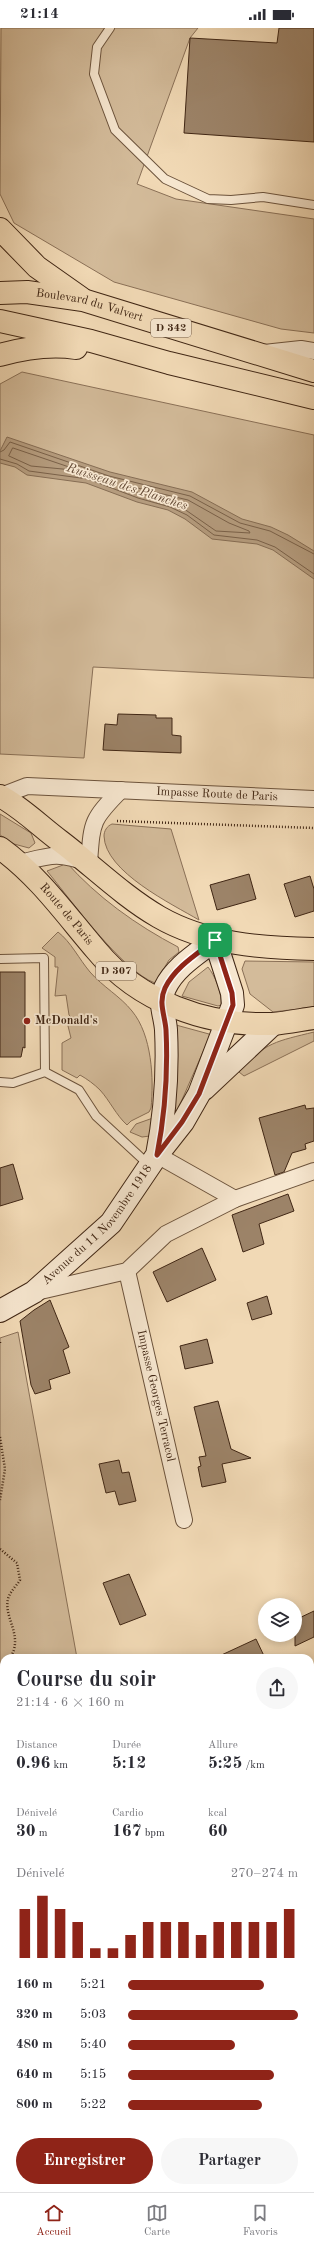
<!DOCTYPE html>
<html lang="fr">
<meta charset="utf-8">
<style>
:root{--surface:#fff;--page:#f7f7f7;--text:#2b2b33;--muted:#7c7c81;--line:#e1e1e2;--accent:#8f2418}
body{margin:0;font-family:"Old Standard TT",serif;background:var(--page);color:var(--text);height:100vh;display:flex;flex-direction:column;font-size:15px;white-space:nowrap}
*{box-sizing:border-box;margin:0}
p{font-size:13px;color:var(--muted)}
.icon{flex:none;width:22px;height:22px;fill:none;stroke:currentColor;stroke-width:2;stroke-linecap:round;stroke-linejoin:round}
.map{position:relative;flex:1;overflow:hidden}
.side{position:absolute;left:0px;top:1626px;width:314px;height:538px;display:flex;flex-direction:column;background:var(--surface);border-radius:12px 12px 0 0;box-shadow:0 2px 10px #0003}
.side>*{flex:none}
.buttons{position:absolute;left:258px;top:1570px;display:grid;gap:8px}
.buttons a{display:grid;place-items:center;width:44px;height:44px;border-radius:50%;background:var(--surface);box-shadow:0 2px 10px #0003;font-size:20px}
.pin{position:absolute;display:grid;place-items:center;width:34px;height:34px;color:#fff;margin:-17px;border-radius:8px;box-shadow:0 2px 6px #0006}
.round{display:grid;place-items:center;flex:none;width:42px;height:42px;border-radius:21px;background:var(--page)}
.overview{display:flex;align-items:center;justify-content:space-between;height:68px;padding:0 16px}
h1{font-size:22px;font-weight:600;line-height:30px}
.stats{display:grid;grid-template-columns:repeat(3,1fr);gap:6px;height:68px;padding:4px 16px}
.stats div{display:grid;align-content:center}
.stats b{font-size:17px;font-weight:600}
.stats small{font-size:11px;font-weight:400}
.stats p{font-size:11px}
.chart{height:112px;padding:8px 16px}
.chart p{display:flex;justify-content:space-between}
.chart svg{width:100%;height:72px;margin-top:4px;stroke:var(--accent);stroke-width:6}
.cta{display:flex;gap:8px;margin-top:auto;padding:8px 16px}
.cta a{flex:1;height:46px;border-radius:24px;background:var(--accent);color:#fff;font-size:16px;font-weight:600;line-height:46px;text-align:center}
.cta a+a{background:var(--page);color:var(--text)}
ul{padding:0 16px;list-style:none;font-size:13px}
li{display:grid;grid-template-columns:64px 48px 1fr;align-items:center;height:30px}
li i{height:10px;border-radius:5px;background:var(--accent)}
.status{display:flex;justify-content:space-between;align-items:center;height:28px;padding:0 20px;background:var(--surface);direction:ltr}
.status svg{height:11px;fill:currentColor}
.menu{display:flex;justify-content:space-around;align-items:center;height:56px;border-top:1px solid var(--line);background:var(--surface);font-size:11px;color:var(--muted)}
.menu a{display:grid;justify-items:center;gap:2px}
.menu .current{color:var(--accent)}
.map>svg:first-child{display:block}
</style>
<div class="status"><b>21:14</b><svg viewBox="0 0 49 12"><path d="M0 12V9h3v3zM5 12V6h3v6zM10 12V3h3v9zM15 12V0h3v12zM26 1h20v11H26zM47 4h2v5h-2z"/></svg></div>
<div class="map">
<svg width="314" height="2164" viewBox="0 0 314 2164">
<rect width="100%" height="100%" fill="#f1d9b5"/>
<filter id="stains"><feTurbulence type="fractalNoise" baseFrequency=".005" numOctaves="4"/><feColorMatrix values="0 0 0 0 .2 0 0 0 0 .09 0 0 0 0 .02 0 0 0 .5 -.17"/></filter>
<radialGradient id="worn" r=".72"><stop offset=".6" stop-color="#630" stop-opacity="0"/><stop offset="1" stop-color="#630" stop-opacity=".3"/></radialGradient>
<!-- green -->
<path fill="#d3bb9a" stroke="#8a7057" d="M1,0H198L190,10L137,156L176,171L314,191V305L281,301L114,254L14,195L0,166Z
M22,344L314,407V650L93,639L84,730L0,726V356Z
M0,786L31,805L35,815L29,820L14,816L0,807Z
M112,796L171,801L199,892C172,876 105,844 104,808C104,803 107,798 112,796Z
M66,834C97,869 136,897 178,919L179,924L169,932L155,955C122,943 71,872 47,843L63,837Z
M58,904C71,914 79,931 90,944C103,959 120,968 132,983C152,1007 154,1051 151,1080L149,1084L131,1093L127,1097C116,1087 110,1073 100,1062C94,1056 87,1051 80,1047L77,1050L62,1042V1015L71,1010L67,994L71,989L69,987L66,967L55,968L58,939H55V929L42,920Z
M245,933L314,934V979L273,984L250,966L242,941Z
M208,939C215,948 222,964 221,977L218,978L182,968L189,954Z
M176,997L209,1006L210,1008L177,1083L171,1081Z
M314,1004V1013L244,1048L239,1044C264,1014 278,1013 314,1004Z
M153,1090L150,1108L142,1109L130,1104L136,1096Z
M18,1304L77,1630H4V1683H0V1310Z"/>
<!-- water -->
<path fill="#b59c7e" stroke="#866d54" d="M7,409L110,444L192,464L242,491L271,499L288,507L314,523V551L273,522L257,516L212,511L185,491L168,482L137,474L86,455L27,447L15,439L0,435V423Z
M314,1776V1857L310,1858V1780Z"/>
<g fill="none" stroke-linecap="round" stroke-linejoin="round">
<!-- shore -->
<path stroke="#7a6149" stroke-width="1" d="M13,420L72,440L73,442L31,438L9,428Z
M0,424L4,422L10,414L109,448L190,468L240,495L270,503L314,526
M0,431L17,436L29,443L88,451L138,470L170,479L187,487L214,507L257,512L275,519L314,546
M129,458L188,472L229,495L249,503L250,505L216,503L177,476L128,462L127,459Z"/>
</g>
<!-- building -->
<path fill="#9c8368" stroke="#402614" d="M279,0H314V114L184,105L190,10L277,15Z
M118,686L156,687V690H172V707L181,708V725L103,722L105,696L117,697Z
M249,846L256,871L217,882L210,857Z
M310,848L314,861V883L295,889L284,856Z
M0,944H25V1020L23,1019L21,1029H0Z
M305,1077L306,1081L314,1080V1113L305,1116L306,1121L292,1125L284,1144L275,1147L259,1090Z
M13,1136L23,1171L0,1178V1140Z
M288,1166L294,1183L259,1196L264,1216L243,1224L232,1187Z
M202,1220L216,1252L167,1274L153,1244Z
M267,1268L272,1286L252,1292L247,1275Z
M50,1272L69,1319L63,1322L70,1345L49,1352L51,1361L35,1366L31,1357L20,1293L34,1282Z
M207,1311L213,1335L185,1341L180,1318Z
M218,1373L231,1421L251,1430L222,1436L226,1454L202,1459L198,1439L201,1438L199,1429L206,1428L194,1379Z
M119,1432L122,1445L129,1444L136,1473L119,1477L115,1463L106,1465L99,1436Z
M129,1546L146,1587L120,1597L103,1555Z
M314,1583V1609L295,1618V1592Z
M256,1611L265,1630H215Z"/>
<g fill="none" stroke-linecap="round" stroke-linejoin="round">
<defs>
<path id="lane" d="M110,0L97,19L94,46L115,102L165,151L208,171L231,172L263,169L314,177
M0,931L44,930L45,1044
M0,1054L13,1055L45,1044L79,1062L96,1088L149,1137"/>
<g id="street">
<path d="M264,325L301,321L314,323"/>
<path id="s1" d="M1,768L27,758L314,771"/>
<path d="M20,835C52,827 57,824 89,835C92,794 91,792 121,762"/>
<path d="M157,1127L235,1171"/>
<path id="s2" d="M127,1243L184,1492"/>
<path d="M36,1264L127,1243L166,1206L235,1171L314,1143"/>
<path d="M310,1660L314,1658"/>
</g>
<g id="secondary">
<path d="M204,1061L273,996"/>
<path id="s3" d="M0,1283L34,1264L111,1195L157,1127L183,1094L199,1066L233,977L232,965L215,912C197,926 175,939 165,960C158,975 165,987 166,1002C168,1043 165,1086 157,1127"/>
</g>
<g id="primary">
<path d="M0,201L37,239L81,270"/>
<path id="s4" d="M0,265L27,264L83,272L314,343"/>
<path d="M0,293L91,313L169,335L314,370"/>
<path d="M0,327C25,320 49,316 76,320"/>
<path d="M0,768C21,779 41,799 60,813C93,838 123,868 159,889C206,916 261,920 314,921"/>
<path id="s5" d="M0,820C39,848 66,887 97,923C139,974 207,998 272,996C286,995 300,992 314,990"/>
</g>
</defs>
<!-- lane casing -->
<use href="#lane" stroke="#6c533c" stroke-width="10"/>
<!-- street casing -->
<use href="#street" stroke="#6c533c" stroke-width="18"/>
<!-- secondary casing -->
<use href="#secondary" stroke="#402614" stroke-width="24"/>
<!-- primary casing -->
<use href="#primary" stroke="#402614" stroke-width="24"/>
<!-- path -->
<path stroke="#402614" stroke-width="2.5" stroke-dasharray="1 2" stroke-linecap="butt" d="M117,793L314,800
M0,1314V1316
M0,1409L5,1441L0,1472
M0,1521L17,1535L20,1552C17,1557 11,1563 9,1568C1,1588 25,1607 10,1630
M0,1646L4,1639"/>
<!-- lane -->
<use href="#lane" stroke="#f6e6cf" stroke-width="8"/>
<!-- street -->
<use href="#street" stroke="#f6e6cf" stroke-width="16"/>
<!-- secondary -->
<use href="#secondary" stroke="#f6e6cf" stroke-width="22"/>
<!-- primary -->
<use href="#primary" stroke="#f1d9b5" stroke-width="22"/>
<!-- rail -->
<path stroke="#402614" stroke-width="3" stroke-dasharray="7 7" stroke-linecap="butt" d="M310,1718L314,1714
M310,1734L314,1730
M310,1931L314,1932
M0,1938L4,1937
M0,1981L4,1979
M0,1995L4,1992"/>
</g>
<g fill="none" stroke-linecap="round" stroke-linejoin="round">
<defs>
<path id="route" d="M215,912L232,965L233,977L199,1066L182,1094L157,1127C165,1086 168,1043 166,1002C165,987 158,975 165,960C175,939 197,926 215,912Z"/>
</defs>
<!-- route casing -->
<use href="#route" stroke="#fff" stroke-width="8"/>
<!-- route -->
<use href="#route" stroke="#8f2418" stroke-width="5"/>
</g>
<!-- markers -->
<circle fill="#8f2418" stroke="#f6e6cf" stroke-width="1.5" cx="27" cy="993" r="4"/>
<g text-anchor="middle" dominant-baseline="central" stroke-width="3.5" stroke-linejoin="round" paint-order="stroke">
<!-- shield labels -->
<g fill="#f6e6cf" stroke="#77604c" stroke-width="1">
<rect x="151" y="291" width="40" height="18" rx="3"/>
<rect x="96" y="934" width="40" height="18" rx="3"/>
</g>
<g font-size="11" font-weight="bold" fill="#402614">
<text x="171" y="300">D 342</text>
<text x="116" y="943">D 307</text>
</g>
<!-- street labels -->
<g font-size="12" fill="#402614" stroke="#f6e6cf">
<text stroke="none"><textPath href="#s4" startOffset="91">Boulevard du Valvert</textPath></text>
<text stroke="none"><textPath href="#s1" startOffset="218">Impasse Route de Paris</textPath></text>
<text stroke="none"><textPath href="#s5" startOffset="94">Route de Paris</textPath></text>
<text stroke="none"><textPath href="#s3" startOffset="132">Avenue du 11 Novembre 1918</textPath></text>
<text stroke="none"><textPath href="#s2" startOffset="128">Impasse Georges Terracol</textPath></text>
</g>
<!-- poi labels -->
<g font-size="12" font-weight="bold" fill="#402614" stroke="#f6e6cf" text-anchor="start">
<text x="35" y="993">McDonald's</text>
</g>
<!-- water labels -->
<g font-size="13" font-style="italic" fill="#634934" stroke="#f6e6cf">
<text transform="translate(127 459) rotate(18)">Ruisseau des Planches</text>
</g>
</g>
<rect width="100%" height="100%" filter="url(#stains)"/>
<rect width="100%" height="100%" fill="url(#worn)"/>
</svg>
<div class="buttons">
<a><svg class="icon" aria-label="layers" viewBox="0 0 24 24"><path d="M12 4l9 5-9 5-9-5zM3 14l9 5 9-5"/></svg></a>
</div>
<div class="pin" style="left:215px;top:912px;background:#1e9e55"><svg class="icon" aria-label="arrive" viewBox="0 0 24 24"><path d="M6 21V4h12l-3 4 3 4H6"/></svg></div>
<section class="side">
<div class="overview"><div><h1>Course du soir</h1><p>21:14 · 6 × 160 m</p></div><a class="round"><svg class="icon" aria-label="share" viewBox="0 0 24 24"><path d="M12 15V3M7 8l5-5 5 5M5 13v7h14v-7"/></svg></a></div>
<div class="stats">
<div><p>Distance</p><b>0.96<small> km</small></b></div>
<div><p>Durée</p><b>5:12</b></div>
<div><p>Allure</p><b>5:25<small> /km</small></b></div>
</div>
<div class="stats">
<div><p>Dénivelé</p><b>30<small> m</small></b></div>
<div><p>Cardio</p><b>167<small> bpm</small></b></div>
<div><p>kcal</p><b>60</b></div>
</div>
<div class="chart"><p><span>Dénivelé</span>270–274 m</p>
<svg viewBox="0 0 160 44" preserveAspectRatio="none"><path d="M5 44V14M15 44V6M25 44V14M35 44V22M45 44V38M55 44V38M65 44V30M75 44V22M85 44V22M95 44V22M105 44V30M115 44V22M125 44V22M135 44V22M145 44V22M155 44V14"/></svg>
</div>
<ul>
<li><b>160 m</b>5:21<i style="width:80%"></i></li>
<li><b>320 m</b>5:03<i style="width:100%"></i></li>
<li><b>480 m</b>5:40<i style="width:63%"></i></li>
<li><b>640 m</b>5:15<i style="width:86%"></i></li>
<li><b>800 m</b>5:22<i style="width:79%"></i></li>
</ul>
<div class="cta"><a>Enregistrer</a><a>Partager</a></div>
</section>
</div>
<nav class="menu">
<a class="current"><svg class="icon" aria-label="home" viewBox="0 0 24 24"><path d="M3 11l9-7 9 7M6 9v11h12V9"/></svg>Accueil</a>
<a><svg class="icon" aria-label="map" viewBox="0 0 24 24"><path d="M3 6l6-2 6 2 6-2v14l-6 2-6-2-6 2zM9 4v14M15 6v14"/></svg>Carte</a>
<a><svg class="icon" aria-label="saved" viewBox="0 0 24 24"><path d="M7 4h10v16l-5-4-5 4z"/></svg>Favoris</a>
</nav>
